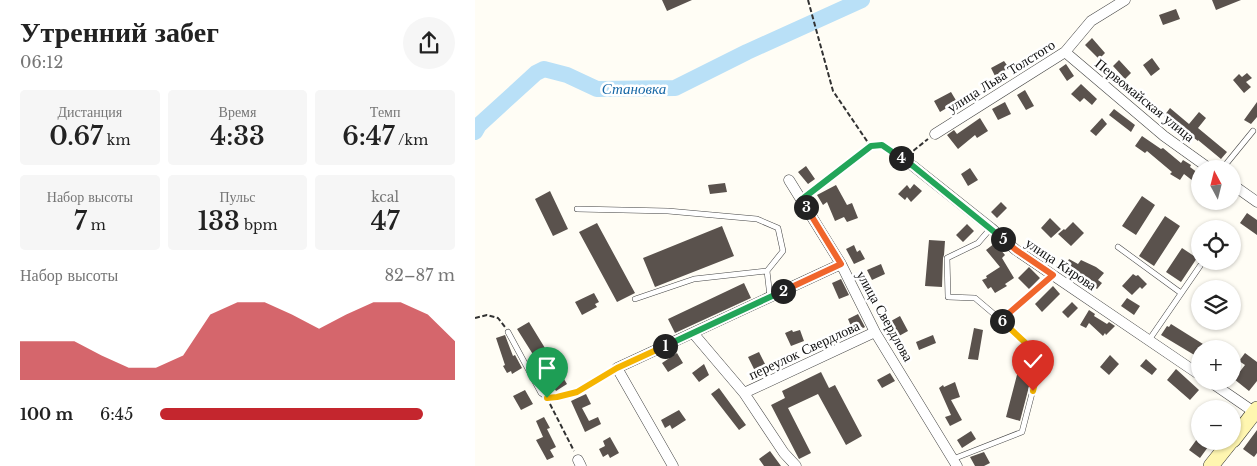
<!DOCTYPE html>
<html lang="ru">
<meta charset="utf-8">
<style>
:root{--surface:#fff;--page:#f6f6f6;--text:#222;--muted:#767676;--accent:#c4262e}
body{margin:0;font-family:"Libre Baskerville",serif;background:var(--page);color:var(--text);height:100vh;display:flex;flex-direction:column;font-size:19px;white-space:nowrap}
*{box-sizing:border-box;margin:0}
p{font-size:16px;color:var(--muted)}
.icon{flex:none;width:28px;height:28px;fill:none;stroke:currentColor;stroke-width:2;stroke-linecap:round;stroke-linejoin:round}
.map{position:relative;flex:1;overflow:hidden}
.details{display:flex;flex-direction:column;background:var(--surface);width:475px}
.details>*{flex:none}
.needle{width:32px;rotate:353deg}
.controls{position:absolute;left:716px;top:160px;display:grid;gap:10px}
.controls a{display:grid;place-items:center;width:50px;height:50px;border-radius:50%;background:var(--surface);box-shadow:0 1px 4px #0004;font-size:25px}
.pin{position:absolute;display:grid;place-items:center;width:42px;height:42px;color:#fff;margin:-51px -21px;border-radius:50% 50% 50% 0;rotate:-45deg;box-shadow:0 0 5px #0007}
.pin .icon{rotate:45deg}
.km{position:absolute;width:25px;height:25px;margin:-12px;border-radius:50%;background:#222;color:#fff;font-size:14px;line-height:25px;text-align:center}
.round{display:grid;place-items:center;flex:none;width:52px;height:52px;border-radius:26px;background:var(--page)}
.headline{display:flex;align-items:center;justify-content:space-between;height:85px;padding:0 20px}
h1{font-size:28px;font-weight:600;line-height:38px}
.stats{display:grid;grid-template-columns:repeat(3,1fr);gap:8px;height:85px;padding:5px 20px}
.stats div{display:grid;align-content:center;border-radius:5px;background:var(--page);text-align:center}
.stats b{font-size:25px;font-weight:600}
.stats small{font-size:14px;font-weight:400}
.stats p{font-size:14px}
.chart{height:140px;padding:10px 20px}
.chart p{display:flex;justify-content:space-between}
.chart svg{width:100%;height:90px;margin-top:5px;fill:var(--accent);opacity:.7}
ul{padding:0 20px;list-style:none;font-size:16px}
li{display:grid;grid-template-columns:80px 60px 1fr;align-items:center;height:38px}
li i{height:12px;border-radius:6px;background:var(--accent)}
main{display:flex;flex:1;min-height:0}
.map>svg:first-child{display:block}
</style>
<main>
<section class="details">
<div class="headline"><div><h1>Утренний забег</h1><p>06:12</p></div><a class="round"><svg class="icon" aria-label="share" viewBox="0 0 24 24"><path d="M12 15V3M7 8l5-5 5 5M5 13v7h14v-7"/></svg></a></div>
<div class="stats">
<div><p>Дистанция</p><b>0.67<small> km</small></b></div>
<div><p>Время</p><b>4:33</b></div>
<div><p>Темп</p><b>6:47<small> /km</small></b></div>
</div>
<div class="stats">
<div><p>Набор высоты</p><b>7<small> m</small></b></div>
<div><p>Пульс</p><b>133<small> bpm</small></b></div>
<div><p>kcal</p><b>47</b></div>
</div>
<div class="chart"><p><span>Набор высоты</span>82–87 m</p>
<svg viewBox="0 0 160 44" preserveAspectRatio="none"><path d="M0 44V25L10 25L20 25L30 32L40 38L50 38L60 32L70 12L80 6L90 6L100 12L110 19L120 12L130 6L140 6L150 12L160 25V44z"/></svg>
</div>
<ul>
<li><b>100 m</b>6:45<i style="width:89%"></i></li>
</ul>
</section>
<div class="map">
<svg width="782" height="466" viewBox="0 0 782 466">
<rect width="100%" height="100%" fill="#fffdf5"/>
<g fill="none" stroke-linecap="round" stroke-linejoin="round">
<!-- river -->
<path stroke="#b9e0f7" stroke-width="16" d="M0,132L4,125L61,73L69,69L92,75L122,89L200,88L272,52L387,0"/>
</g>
<!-- building -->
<path fill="#5a524d" d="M187,0H217L192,11Z
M737,0H766L741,10Z
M701,9L705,19L688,25L684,15Z
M617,38L630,53L624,59L610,45Z
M568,48L572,55L559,63L554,55Z
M677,58L685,69L676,76L668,65Z
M644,60L656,73L650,79L638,66Z
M529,61L534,68L520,76L516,68Z
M591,64L599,76L592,81L584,69Z
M772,73L777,78L771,82L776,87L769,93L758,80L764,74L767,77Z
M606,84L622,99L617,105L609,98L605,102L596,94Z
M550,90L559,106L551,110L542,95Z
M476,92L482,102L465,112L459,101Z
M530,102L536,114L523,120L517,109Z
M782,102V117L776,124L769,120Z
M695,108L714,124L724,112L731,118L723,128L752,152L746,159L723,140V141L711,132L710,133L689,116Z
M639,109L660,125L656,132L634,115Z
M505,118L513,131L502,138L500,135L483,149L472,135L479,130L482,134Z
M627,118L632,124L621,136L615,131Z
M667,136L686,149L688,148L706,163L708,160L716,165L715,167L723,173L718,181L709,174L705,180L695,174L697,172L672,151L670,153L660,146Z
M331,166L340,179L333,184L323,172Z
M495,168L503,180L493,186L486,174Z
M250,183L252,192L235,194L233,185Z
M439,184L447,191L436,202L432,197L430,200L423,194L432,185L435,189Z
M361,185L372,205L377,203L383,218L372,222L369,217L360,221L352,202L348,205L342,195Z
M75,191L93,229L78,236L60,199Z
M667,196L680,205L661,235L647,226Z
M526,202L532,208L522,218L516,212Z
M772,213L782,220V235L765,223Z
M690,216L705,226L679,266L664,256Z
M575,218L586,229L576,238L566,228Z
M598,222L609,233L596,246L583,234L589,229L590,230Z
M122,223L160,293L142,302L104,232Z
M492,224L499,231L488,242L481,235Z
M247,226L259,256L180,287L168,258Z
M454,240L470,241L469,255L468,258L467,287L450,286Z
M520,243L530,255L527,258L539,278L530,284L532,286L520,293L516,287L513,289L507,280L512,278L511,276L525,267L511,250Z
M379,245L382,252L385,250L390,259L379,264L371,249Z
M707,248L722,258L706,282L691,272Z
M594,259L603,264L606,260L621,267L629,273L623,280L627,283L622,289L611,281L612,279L590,267Z
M406,264L410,274L397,280L392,270Z
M554,267L565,278L554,289L543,278Z
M658,274L661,276L663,275L672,284L667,289L665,287L657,295L647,286Z
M366,279L374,295L364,299L357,283Z
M269,283L276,298L200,333L193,319Z
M578,286L585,294L567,312L560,304Z
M119,293L124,302L120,304L122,307L107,315L100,302Z
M652,298L665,306L659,315L646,306Z
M597,302L603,308L593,318L587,312Z
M614,310L620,314L619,316L632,324L634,322L640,326L631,335L630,333L628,336L614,323L611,328L605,325Z
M383,314L390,327L379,333L373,319Z
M425,316L433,331L424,336L416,321Z
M54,322L92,384L81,391L42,329Z
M696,324L728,344L721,356L686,335L692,326L694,327Z
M499,328L508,330L503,360L493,359Z
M317,330L318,332L325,330L329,341L316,346L310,333Z
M30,335L38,356L40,355L47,368L37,374L36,371L32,373L28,366L30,365L21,338Z
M458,335L461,343L444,350L441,342Z
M549,348L563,352L545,421L531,417Z
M284,352L291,366L280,371L273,357Z
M202,353L208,363L193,372L187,363Z
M770,353L782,362V381L774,391L759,379L770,365L764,361Z
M635,355L644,364L634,375L625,367Z
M671,359L682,369L677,375L665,366Z
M229,364L234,375L224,382L217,373Z
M701,369L724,390L715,400L692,380Z
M346,372L354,388L360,385L387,436L371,445L343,394L313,408L336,453L324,459L296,405L310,398L307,391Z
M415,373L420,381L407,388L402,380Z
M480,382L485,397L476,400L487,420L475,426L470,417L476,415L464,388L468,385L469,387Z
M244,388L271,425L264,430L236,394Z
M50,390L58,404L46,410L38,396Z
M111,394L116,404L107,408L114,421L123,417L126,424L110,432L96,401Z
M204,410L211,420L197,429L195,425L190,428L186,420Z
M69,417L75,428L72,429L81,447L75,450L79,457L72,460L61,440L68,437L61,421Z
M782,430V453L779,457L768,449Z
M496,431L501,439L487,448L482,440Z
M135,437L144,453L135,458L133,454L128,457L124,449L130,446L128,441Z
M722,439L733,447L725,458L714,450Z
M295,451L306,466H289L284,459Z
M509,452L515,463L509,466H500L495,457Z"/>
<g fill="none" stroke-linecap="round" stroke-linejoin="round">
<defs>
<path id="lane" d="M747,169L778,131
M102,209L193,211L282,219L303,228L308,251L292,271L295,297
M516,228L503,243L472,258L473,297L500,298L526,320
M643,247L706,293
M160,299L219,279L292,271
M33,332L66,393C66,393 72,397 72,398C90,403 127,377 142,368
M547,339L526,320L577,275
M674,340L725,266
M478,459L547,432L568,351"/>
<path id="street" d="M590,52L689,136L735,169
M460,134L590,52L616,21L650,0
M438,166L516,228L541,250L725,375
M314,180L366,264L400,332L482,466
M758,185L782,202
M218,333L269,393L309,453L321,466
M734,381L782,414
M269,393L400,332
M103,460L106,466
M198,466L142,368L366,264"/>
<path id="secondary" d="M758,440L782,409
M736,466L756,441"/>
</defs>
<!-- lane casing -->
<use href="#lane" stroke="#444" stroke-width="6"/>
<!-- street casing -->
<use href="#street" stroke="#444" stroke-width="11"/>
<!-- secondary casing -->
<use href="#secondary" stroke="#333" stroke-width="16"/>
<!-- path -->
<path stroke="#333" stroke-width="2" stroke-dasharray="5 2.5" stroke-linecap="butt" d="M333,0L358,91L396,147
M438,158V151L453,139
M334,194L396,147L407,145L431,161
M0,318L12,315L23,318L30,327
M552,344L556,348L561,349
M75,404L99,451"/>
<!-- lane -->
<use href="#lane" stroke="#fff" stroke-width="5"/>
<!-- street -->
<use href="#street" stroke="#fff" stroke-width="10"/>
<!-- secondary -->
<use href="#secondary" stroke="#fff6b0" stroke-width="15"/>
</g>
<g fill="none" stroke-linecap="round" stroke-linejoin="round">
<defs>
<path id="split-1" d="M72,398L82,397L102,392L142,368L190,346"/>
<path id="split-2" d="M190,346L308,291"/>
<path id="split-3" d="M308,291L366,264L331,207"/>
<path id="split-4" d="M331,207L326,200L396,146L407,145L426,158"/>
<path id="split-5" d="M426,158L438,166L528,239"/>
<path id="split-6" d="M527,321L526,320L578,275L541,250L528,239"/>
<path id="split-7" d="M527,321L556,348L568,351L558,391"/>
</defs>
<!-- split-1 casing -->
<use href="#split-1" stroke="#fff" stroke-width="10"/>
<!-- split-2 casing -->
<use href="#split-2" stroke="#fff" stroke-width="10"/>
<!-- split-3 casing -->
<use href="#split-3" stroke="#fff" stroke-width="10"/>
<!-- split-4 casing -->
<use href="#split-4" stroke="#fff" stroke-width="10"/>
<!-- split-5 casing -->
<use href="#split-5" stroke="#fff" stroke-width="10"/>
<!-- split-6 casing -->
<use href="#split-6" stroke="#fff" stroke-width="10"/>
<!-- split-7 casing -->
<use href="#split-7" stroke="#fff" stroke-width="10"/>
<!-- split-1 -->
<use href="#split-1" stroke="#f5b400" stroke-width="6"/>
<!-- split-2 -->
<use href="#split-2" stroke="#22a559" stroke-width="6"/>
<!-- split-3 -->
<use href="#split-3" stroke="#f0652b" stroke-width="6"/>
<!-- split-4 -->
<use href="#split-4" stroke="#22a559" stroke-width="6"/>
<!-- split-5 -->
<use href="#split-5" stroke="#22a559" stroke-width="6"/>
<!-- split-6 -->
<use href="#split-6" stroke="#f0652b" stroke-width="6"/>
<!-- split-7 -->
<use href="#split-7" stroke="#f5b400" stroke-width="6"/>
</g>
<g text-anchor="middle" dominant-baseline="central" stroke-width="5" stroke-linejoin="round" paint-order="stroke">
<!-- street labels -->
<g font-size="14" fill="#111" stroke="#fff">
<text transform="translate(526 76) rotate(-32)">улица Льва Толстого</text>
<text transform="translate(670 100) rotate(39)">Первомайская улица</text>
<text transform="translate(586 264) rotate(34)">улица Кирова</text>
<text transform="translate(410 316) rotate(61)">улица Свердлова</text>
<text transform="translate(329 350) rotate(-25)">переулок Свердлова</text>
</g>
<!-- water labels -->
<g font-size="15" font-style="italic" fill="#1768a6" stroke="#fff">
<text x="159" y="88">Становка</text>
</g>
</g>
</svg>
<div class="controls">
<a><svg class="needle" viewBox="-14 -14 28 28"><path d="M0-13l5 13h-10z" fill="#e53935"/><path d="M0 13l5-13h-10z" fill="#767676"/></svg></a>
<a><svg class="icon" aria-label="locate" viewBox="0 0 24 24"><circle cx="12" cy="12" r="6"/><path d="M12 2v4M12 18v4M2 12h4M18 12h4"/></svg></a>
<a><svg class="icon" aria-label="layers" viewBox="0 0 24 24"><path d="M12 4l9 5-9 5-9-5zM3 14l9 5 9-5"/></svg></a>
<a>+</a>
<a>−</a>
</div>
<div class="pin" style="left:72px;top:398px;background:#1e9e55"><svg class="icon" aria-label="arrive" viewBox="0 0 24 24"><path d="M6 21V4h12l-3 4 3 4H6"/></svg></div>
<div class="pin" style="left:558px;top:391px;background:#d93025"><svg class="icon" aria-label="check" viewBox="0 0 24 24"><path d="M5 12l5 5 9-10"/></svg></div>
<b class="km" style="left:190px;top:346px">1</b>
<b class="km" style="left:308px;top:291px">2</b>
<b class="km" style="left:331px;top:207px">3</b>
<b class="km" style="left:426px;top:158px">4</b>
<b class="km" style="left:528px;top:239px">5</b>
<b class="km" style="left:527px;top:321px">6</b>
</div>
</main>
